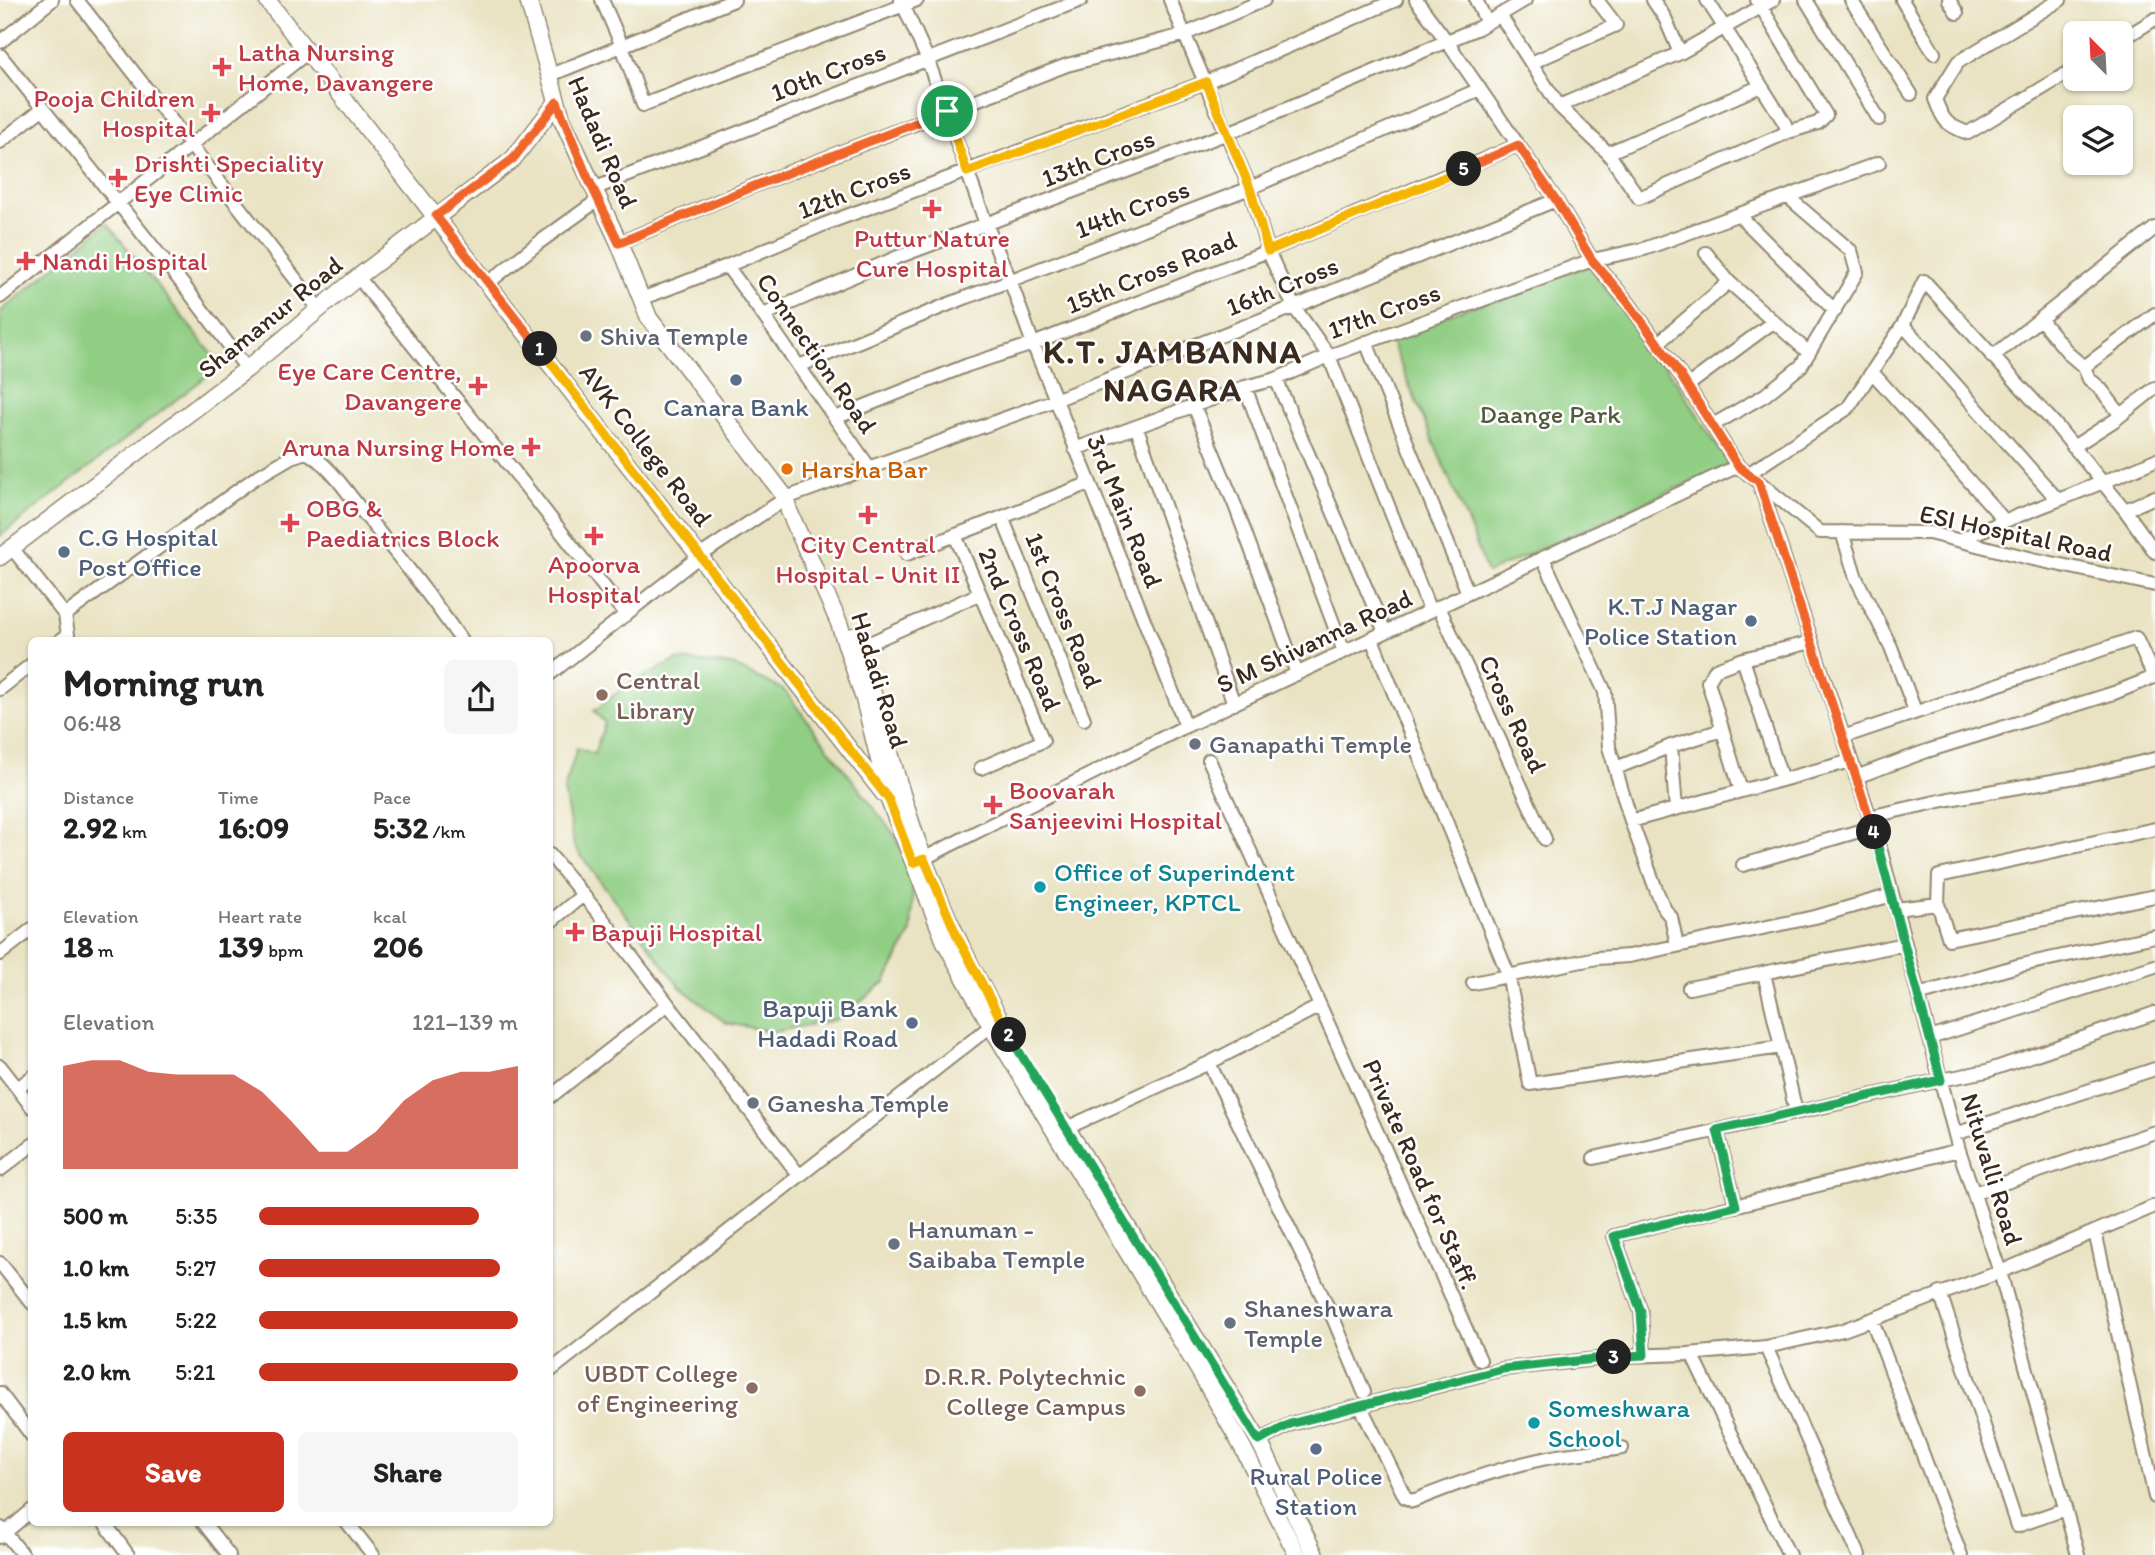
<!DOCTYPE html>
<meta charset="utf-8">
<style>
:root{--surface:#fff;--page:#f6f6f6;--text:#222;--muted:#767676;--accent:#c8321e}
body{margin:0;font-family:Itim,sans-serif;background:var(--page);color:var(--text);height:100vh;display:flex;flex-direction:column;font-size:26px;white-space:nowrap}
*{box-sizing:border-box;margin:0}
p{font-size:23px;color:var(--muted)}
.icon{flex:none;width:38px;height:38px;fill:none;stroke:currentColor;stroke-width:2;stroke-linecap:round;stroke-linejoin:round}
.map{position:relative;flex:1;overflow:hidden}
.details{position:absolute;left:28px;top:637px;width:525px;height:889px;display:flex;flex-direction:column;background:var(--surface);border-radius:10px;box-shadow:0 2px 5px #0004}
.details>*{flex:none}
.needle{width:46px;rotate:336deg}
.controls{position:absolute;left:2063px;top:21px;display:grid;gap:14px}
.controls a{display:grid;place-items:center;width:70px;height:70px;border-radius:10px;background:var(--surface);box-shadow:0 2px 5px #0004;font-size:35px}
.pin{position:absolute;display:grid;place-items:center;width:60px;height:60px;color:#fff;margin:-30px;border:4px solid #fff;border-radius:50%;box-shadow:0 2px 7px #0007}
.km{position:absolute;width:35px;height:35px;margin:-18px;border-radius:50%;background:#222;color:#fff;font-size:19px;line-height:35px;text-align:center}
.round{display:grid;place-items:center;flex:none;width:74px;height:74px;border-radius:10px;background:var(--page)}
.headline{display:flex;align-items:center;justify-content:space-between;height:119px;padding:0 35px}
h1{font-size:38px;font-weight:800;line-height:52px}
.stats{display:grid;grid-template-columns:repeat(3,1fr);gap:10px;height:119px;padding:7px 35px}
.stats div{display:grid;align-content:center}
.stats b{font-size:30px;font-weight:800}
.stats small{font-size:19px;font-weight:400}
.stats p{font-size:19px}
.chart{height:196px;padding:14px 35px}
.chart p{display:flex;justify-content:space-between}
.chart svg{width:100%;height:126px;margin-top:7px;fill:var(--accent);opacity:.7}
.primary-button{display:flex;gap:14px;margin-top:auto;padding:14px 35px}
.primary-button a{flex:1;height:80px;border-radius:10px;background:var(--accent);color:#fff;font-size:28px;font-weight:800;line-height:80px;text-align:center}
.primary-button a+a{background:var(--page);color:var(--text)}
ul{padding:0 35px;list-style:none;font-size:23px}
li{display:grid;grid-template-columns:112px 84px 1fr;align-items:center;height:52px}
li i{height:18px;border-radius:9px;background:var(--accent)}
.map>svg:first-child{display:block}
</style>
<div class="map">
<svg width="2155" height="1555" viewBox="0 0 2155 1555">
<rect width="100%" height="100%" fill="#fff"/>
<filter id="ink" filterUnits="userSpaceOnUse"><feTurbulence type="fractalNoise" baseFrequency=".0143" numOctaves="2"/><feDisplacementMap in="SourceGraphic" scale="14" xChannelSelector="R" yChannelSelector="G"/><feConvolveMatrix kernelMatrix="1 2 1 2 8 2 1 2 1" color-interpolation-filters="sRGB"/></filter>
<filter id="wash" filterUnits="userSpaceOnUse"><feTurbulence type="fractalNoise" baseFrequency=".00686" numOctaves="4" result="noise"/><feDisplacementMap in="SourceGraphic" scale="28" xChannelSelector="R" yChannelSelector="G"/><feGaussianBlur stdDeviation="1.57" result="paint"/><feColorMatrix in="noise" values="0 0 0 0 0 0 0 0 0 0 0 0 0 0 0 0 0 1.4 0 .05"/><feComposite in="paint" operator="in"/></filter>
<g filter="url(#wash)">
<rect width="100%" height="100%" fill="#e9e3c3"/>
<!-- green -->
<path fill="#90ce83" stroke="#667c50" stroke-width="2" d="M107,223L221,365L0,536V312Z
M1589,266L1679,385L1729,465L1487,573L1471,530L1388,335Z
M677,660L732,665L784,690L896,837L913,884L911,933L885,982L838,1019L775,1032L726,1023L680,987L574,846L564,790L577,748L594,754L605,723L594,711L627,685Z"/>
</g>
<g filter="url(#ink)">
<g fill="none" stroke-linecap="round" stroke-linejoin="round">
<defs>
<path id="minor" d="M77,0L319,309
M602,0L622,46L643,105L917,0
M901,0L927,58L986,224L1010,280L1033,344L1090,483L1186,726
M1170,0L1250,188L1268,251L1294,307L1329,356L1430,611
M1416,0L1446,40L1556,200L1592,260L1627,301L1679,373L1738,466L1759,482L1880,848L1959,1150L2000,1272L2078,1555
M1476,0L1487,23
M1653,0L1665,18L1680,53
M1707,0L1784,122L1788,132
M1806,0L1879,119
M1851,0L1911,94
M1902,0L1934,53
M1949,0L1957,13
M2060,0L1958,62L1935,99C1943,121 1946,125 1968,133L2076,68
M1500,15L1559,106L1680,53L1773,0
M2121,40L2155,19
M0,42L52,0
M0,55L185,287L247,369
M1531,63L1616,25L1597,0
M548,76L734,0
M1559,106L1608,153L1639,198L1788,132L1818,123L1826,115L1757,0
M0,142L42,109
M1608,153L1761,86
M593,189L1081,0
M1739,215L1835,311
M619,243L756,185L1067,65L1183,35L1264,0
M1706,253L1729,282L1809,353
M727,266L763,315L869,467
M358,277L513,470L626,615
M488,283L537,244L598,200
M0,297L308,52
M641,299L727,266L825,224L1206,82L1396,0
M763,315L898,257L1228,133L1478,28L1525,0
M2040,319L2070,355L2084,367L2089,379L2100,388L2120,414
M1903,325L2057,499
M1366,342L1468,593
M1657,344L1729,282
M1992,357L2155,228
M799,366L949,304L1250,188L1480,89
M2084,367L2155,314
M1872,372L2005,521
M1276,379L1385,632
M1687,386L1773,322
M1245,387L1344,652
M1194,406L1236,508L1297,674
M835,418L968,365L1033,344L1268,251L1518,145
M1713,425L1765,395L1801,366L1857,272L1851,251L1788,197
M1137,428L1234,704
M2073,447L2115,420L2155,388
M1075,449L1245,387L1276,379L1329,356L1592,260L1644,249L1879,163
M1748,474L1848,408L1903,325L1924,281L2055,424L2125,510L2155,552
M1759,482L1820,532L1929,533L2033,559L2155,585
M2125,510L2155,497
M1002,517L1084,719
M1842,532L1856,578L1891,647L1915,711
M955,535L1043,741L981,768
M1959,540C2024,512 2091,489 2155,460
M12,548L65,615L255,478L291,457L306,452C329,464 346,491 362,511C396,553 430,595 461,640
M907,554L1090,483
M1543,558L1605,692L1609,747L1631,821L1851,761
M1439,607L1545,839
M1372,639L1508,974L1530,1084L1781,1047
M61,640L68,635L65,615
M852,651L979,594
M1743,659L1782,780
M550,674L701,555L786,498L1055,400L1294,307L1556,200
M0,689L32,664
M1843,737L2136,638L2154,677L2114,693L1927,751L1856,777
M1671,746L1676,809
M1209,760L1480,1360
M1616,768L1671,746L1722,730
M1741,791L1708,682L1716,669L1743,659L1812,642
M1869,817L1949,799L2087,775L2155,759
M1631,821L1657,892L1665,910L1671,917L1677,945
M550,855L599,914L799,1175
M917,862L1186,726L1738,466
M1743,865L1873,827
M1938,904L1939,876L2155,829
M1896,909L1938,904L1949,939L2155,896
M550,922L583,895
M0,954L32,929
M1764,973L1796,1112
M1473,983L1597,958L1629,956L1815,917L1892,895
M1689,988L1905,944
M1918,995L2017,966L2155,936
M1930,1038L2155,966
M1209,1063L1334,1320L1364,1392
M0,1066L32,1107
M18,1088L32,1077
M550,1097L668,1004
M1060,1131L1209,1063L1320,1006
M1717,1131L1736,1206
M1955,1134L2155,1069
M1594,1158L1941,1080L1987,1071L2155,1013
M0,1170L32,1145
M1974,1193L2155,1132
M2095,1232L2155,1497
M0,1263L32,1303
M1940,1293L2017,1526L2065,1509
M1872,1320L1961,1555
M1766,1347L1859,1555
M1692,1354L1789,1555
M1644,1355L1641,1312L1614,1236L1959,1150
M550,1371L996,1022
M0,1393L32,1436
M1361,1407L1405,1497L1413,1501C1457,1483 1500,1468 1547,1458C1571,1453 1597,1452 1622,1448
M1259,1441L1291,1424L1503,1369L1626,1356L1688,1354L1766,1347L1843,1330L2000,1272L2155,1206
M104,1522L128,1555
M203,1522L229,1555
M347,1522L373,1555
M1,1528L23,1555
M0,1537L32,1510"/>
<path id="major" d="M267,0L884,794
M528,0L562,119L619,243L649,318L786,498L789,511L839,623L864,699L889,800L945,942L991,1026L1200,1372L1244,1450L1297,1555
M0,557L247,369L358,277L513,159L557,102
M853,636C876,693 888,752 907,810C932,892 970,970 1014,1044
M1063,1122L1259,1441L1315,1555"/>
</defs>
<!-- minor casing -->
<use href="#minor" stroke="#928670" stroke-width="16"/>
<!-- major casing -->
<use href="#major" stroke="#928670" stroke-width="19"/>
<!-- minor -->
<use href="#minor" stroke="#fff" stroke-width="12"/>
<!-- major -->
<use href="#major" stroke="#fff" stroke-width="16"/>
</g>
</g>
<g fill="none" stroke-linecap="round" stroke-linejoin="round" filter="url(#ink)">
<defs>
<path id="split-1" d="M540,349L436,216L513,159L557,102L586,174L619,243L757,185L947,111"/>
<path id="split-2" d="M540,349L889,800L913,863L924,859L957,936L1009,1035"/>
<path id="split-3" d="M1009,1035L1259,1441L1290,1424L1503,1369L1614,1357"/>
<path id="split-4" d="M1614,1357L1644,1355L1641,1312L1614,1236L1736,1206L1717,1130L1941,1080L1874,832"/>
<path id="split-5" d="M1464,169L1518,145L1556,200L1592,260L1627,301L1679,373L1738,466L1759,482L1874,832"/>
<path id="split-6" d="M947,111L967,172L1206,82L1250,188L1268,251L1464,169"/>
</defs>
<!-- split-1 casing -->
<use href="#split-1" stroke="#fff" stroke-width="14"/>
<!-- split-2 casing -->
<use href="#split-2" stroke="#fff" stroke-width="14"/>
<!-- split-3 casing -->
<use href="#split-3" stroke="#fff" stroke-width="14"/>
<!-- split-4 casing -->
<use href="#split-4" stroke="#fff" stroke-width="14"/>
<!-- split-5 casing -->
<use href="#split-5" stroke="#fff" stroke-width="14"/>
<!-- split-6 casing -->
<use href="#split-6" stroke="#fff" stroke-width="14"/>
<!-- split-1 -->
<use href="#split-1" stroke="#f0652b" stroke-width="9"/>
<!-- split-2 -->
<use href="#split-2" stroke="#f5b400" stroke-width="9"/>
<!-- split-3 -->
<use href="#split-3" stroke="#22a559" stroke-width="9"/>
<!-- split-4 -->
<use href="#split-4" stroke="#22a559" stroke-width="9"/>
<!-- split-5 -->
<use href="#split-5" stroke="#f0652b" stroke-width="9"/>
<!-- split-6 -->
<use href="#split-6" stroke="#f5b400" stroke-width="9"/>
</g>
<!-- markers -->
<g fill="#e0444e" stroke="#fff" stroke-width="2.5">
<path d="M218.5 56.5h7v7h7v7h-7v7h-7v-7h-7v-7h7z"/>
<path d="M207.5 102.5h7v7h7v7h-7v7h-7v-7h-7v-7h7z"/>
<path d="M114.5 167.5h7v7h7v7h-7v7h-7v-7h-7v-7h7z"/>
<path d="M928.5 198.5h7v7h7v7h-7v7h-7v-7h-7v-7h7z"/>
<path d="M22.5 250.5h7v7h7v7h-7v7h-7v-7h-7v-7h7z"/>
<path d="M474.5 375.5h7v7h7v7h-7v7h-7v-7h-7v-7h7z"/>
<path d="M527.5 436.5h7v7h7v7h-7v7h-7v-7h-7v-7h7z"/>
<path d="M864.5 504.5h7v7h7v7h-7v7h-7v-7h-7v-7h7z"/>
<path d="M286.5 512.5h7v7h7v7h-7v7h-7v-7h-7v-7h7z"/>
<path d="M590.5 525.5h7v7h7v7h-7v7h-7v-7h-7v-7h7z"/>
<path d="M989.5 794.5h7v7h7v7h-7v7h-7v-7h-7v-7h7z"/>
<path d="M571.5 921.5h7v7h7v7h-7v7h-7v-7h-7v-7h7z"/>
</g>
<g fill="#6b7280" stroke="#fff" stroke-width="2.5">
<circle cx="586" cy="336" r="7"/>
<circle cx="1195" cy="744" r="7"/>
<circle cx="753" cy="1103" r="7"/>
<circle cx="894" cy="1244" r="7"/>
<circle cx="1230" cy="1323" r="7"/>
</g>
<g fill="#5c6f8a" stroke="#fff" stroke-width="2.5">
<circle cx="736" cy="380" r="7"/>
<circle cx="64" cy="552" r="7"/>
<circle cx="1751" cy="621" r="7"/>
<circle cx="912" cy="1023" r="7"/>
<circle cx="1316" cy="1449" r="7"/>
</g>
<circle fill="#e8710a" stroke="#fff" stroke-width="2.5" cx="787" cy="469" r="7"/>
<g fill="#8d6e63" stroke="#fff" stroke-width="2.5">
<circle cx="602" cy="695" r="7"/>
<circle cx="752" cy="1388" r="7"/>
<circle cx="1140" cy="1391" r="7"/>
</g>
<g fill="#0f9aa8" stroke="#fff" stroke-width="2.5">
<circle cx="1040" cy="887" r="7"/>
<circle cx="1534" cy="1423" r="7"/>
</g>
<g text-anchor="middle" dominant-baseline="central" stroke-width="5" stroke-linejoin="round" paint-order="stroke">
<!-- health labels -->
<g font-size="26" fill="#be3a42" stroke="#fff" text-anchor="start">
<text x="238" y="52">Latha Nursing<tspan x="238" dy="30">Home, Davangere</tspan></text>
<text x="195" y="98" text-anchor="end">Pooja Children<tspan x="195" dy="30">Hospital</tspan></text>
<text x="134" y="163">Drishti Speciality<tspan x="134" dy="30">Eye Clinic</tspan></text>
<text x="932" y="238" text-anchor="middle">Puttur Nature<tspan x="932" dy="30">Cure Hospital</tspan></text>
<text x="42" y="261">Nandi Hospital</text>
<text x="462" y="371" text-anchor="end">Eye Care Centre,<tspan x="462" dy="30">Davangere</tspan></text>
<text x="515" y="447" text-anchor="end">Aruna Nursing Home</text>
<text x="306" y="508">OBG &amp;<tspan x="306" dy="30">Paediatrics Block</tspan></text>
<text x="868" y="544" text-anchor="middle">City Central<tspan x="868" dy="30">Hospital - Unit II</tspan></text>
<text x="594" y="564" text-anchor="middle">Apoorva<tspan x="594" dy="30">Hospital</tspan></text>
<text x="1009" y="790">Boovarah<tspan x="1009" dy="30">Sanjeevini Hospital</tspan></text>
<text x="591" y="932">Bapuji Hospital</text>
</g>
<!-- street labels -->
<g font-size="26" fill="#3b2a1e" stroke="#fff">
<text transform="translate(828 72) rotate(-21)">10th Cross</text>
<text transform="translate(603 142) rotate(67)">Hadadi Road</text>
<text transform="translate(1098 158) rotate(-21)">13th Cross</text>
<text transform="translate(854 190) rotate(-21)">12th Cross</text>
<text transform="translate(1132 209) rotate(-21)">14th Cross</text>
<text transform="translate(1151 272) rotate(-22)">15th Cross Road</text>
<text transform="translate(1282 286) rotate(-22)">16th Cross</text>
<text transform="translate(1384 311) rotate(-20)">17th Cross</text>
<text transform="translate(270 317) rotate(-39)">Shamanur Road</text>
<text transform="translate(817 353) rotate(55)">Connection Road</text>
<text transform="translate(646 445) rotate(52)">AVK College Road</text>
<text transform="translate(1125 511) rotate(68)">3rd Main Road</text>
<text transform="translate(2016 533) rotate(12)">ESI Hospital Road</text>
<text transform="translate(1064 610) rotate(68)">1st Cross Road</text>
<text transform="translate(1020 629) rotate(67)">2nd Cross Road</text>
<text transform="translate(1314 641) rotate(-25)">S M Shivanna Road</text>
<text transform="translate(880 680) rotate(73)">Hadadi Road</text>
<text transform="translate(1513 714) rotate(65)">Cross Road</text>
<text transform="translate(1992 1169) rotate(73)">Nituvalli Road</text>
<text transform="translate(1421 1174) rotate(66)">Private Road for Staff.</text>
</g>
<!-- worship labels -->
<g font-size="26" fill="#5b616d" stroke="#fff" text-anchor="start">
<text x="600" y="336">Shiva Temple</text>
<text x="1209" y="744">Ganapathi Temple</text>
<text x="767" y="1103">Ganesha Temple</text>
<text x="908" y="1229">Hanuman -<tspan x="908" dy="30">Saibaba Temple</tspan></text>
<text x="1244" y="1308">Shaneshwara<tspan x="1244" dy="30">Temple</tspan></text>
</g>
<!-- service labels -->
<g font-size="26" fill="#4e5e75" stroke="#fff">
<text x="736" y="407">Canara Bank</text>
<text x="78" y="537" text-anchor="start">C.G Hospital<tspan x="78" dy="30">Post Office</tspan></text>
<text x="1737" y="606" text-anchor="end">K.T.J Nagar<tspan x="1737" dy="30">Police Station</tspan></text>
<text x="898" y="1008" text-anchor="end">Bapuji Bank<tspan x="898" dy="30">Hadadi Road</tspan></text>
<text x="1316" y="1476">Rural Police<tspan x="1316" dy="30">Station</tspan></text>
</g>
<!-- park labels -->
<g font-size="26" fill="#545b3c" stroke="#fff">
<text x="1550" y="414">Daange Park</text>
</g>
<!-- food labels -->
<g font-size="26" fill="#c56008" stroke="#fff" text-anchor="start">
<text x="801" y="469">Harsha Bar</text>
</g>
<!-- education labels -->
<g font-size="26" fill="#785e54" stroke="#fff" text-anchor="end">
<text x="616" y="680" text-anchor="start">Central<tspan x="616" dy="30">Library</tspan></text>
<text x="738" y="1373">UBDT College<tspan x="738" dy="30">of Engineering</tspan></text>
<text x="1126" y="1376">D.R.R. Polytechnic<tspan x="1126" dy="30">College Campus</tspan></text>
</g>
<!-- culture labels -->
<g font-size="26" fill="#0d838f" stroke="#fff" text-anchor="start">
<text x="1054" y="872">Office of Superindent<tspan x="1054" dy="30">Engineer, KPTCL</tspan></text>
<text x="1548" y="1408">Someshwara<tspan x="1548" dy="30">School</tspan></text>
</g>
<!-- district labels -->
<g font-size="33" font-weight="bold" letter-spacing="2" fill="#3b2a1e" stroke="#fff">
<text x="1173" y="351">K.T. JAMBANNA<tspan x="1173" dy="38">NAGARA</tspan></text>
</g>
</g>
</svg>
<div class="controls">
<a><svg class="needle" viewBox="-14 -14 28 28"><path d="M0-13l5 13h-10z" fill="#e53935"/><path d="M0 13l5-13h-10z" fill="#767676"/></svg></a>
<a><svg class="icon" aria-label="layers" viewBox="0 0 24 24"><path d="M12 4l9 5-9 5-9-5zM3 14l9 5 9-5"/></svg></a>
</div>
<div class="pin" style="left:947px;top:111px;background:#1e9e55"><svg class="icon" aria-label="arrive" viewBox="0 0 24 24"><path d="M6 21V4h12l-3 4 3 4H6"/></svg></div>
<b class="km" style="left:540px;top:349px">1</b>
<b class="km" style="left:1009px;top:1035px">2</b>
<b class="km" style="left:1614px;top:1357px">3</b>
<b class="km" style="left:1874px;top:832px">4</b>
<b class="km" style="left:1464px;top:169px">5</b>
<section class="details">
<div class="headline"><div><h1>Morning run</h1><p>06:48</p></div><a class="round"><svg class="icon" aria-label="share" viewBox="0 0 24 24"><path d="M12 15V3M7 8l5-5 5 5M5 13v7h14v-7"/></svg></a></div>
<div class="stats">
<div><p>Distance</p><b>2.92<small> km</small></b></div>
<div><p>Time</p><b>16:09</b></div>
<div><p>Pace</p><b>5:32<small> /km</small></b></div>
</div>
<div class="stats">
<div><p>Elevation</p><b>18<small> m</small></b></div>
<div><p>Heart rate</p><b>139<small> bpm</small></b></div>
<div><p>kcal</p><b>206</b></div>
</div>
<div class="chart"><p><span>Elevation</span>121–139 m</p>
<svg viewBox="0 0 160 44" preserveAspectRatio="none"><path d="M0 44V8L10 6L20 6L30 10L40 11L50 11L60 11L70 17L80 27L90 38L100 38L110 31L120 20L130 13L140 10L150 10L160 8V44z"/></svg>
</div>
<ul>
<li><b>500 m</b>5:35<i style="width:85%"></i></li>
<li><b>1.0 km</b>5:27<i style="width:93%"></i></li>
<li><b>1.5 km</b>5:22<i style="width:100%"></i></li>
<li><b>2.0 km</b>5:21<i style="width:100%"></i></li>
</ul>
<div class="primary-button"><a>Save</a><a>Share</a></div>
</section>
</div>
